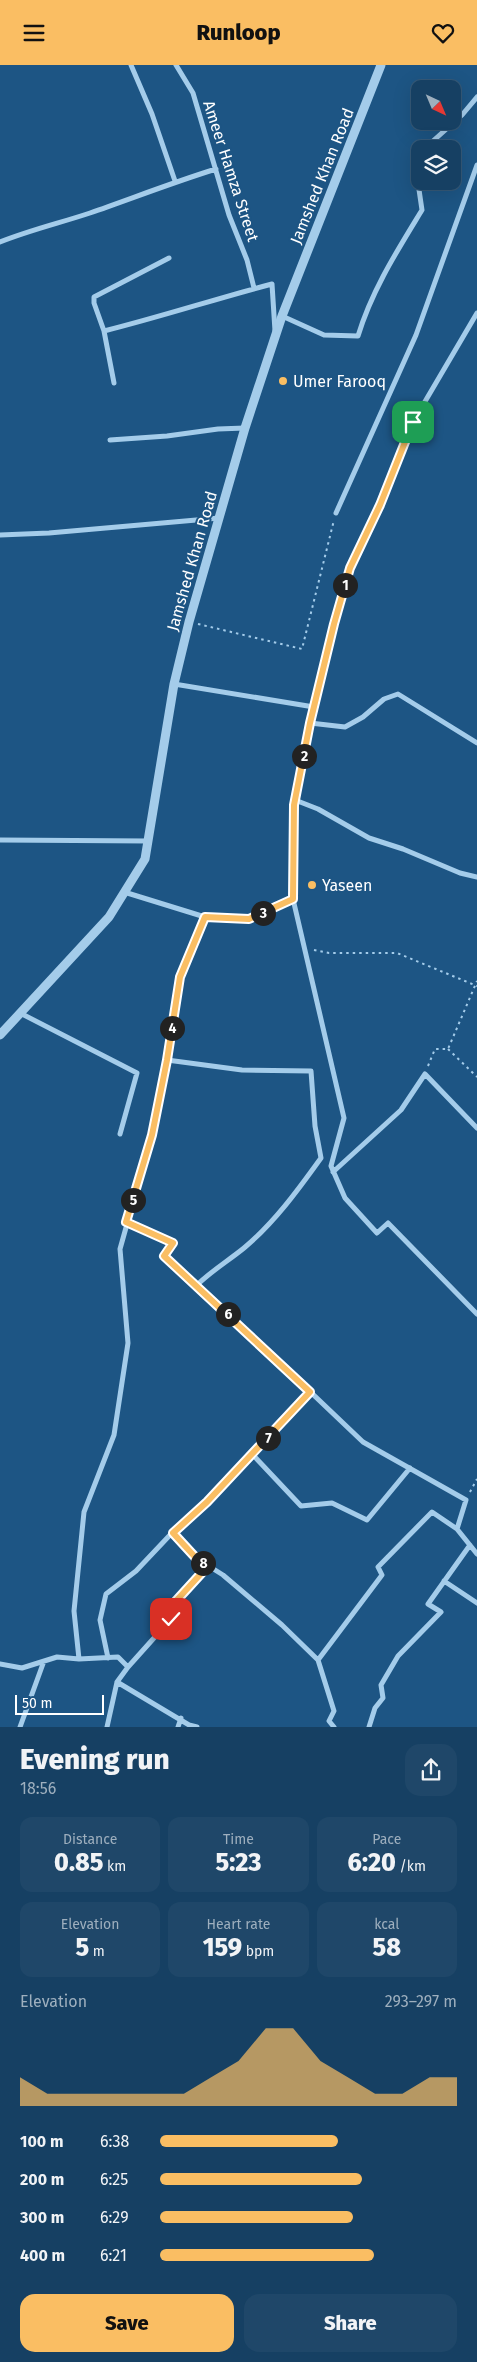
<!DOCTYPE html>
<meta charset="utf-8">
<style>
:root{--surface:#164063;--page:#1f4769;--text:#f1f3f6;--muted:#9eafbe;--line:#355978;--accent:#fabe63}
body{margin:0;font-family:"Fira Sans",sans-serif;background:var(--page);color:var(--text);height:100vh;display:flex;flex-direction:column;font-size:19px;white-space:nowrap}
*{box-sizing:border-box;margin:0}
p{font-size:16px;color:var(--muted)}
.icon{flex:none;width:28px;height:28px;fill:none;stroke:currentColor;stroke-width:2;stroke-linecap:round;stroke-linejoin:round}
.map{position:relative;height:1662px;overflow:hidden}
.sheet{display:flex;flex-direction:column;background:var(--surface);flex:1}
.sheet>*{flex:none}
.needle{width:32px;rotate:136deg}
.buttons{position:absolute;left:411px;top:15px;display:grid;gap:10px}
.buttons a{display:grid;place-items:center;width:50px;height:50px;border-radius:10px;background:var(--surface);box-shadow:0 5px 20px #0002,0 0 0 1px var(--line);font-size:25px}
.scale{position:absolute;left:15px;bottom:12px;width:89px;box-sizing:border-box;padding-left:5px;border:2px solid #fff;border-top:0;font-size:14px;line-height:18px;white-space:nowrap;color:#fff;-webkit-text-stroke:4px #1d5584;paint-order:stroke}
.pin{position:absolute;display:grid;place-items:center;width:42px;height:42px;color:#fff;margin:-21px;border-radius:10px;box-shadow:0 2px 8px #0006}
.km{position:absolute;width:25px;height:25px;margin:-12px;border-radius:50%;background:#222;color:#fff;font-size:14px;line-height:25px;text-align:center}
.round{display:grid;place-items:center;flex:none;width:52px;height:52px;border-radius:15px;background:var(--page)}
.overview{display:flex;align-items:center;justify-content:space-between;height:85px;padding:0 20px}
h1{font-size:28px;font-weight:800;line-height:38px}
.metrics{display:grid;grid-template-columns:repeat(3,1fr);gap:8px;height:85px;padding:5px 20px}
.metrics div{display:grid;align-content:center;border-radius:12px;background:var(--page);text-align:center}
.metrics b{font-size:25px;font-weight:800}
.metrics small{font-size:14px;font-weight:400}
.metrics p{font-size:14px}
.chart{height:140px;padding:10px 20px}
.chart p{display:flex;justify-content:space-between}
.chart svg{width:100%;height:90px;margin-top:5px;fill:var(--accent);opacity:.7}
.action{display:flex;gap:10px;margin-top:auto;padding:10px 20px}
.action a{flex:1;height:58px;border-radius:15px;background:var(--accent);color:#111;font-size:20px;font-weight:800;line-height:58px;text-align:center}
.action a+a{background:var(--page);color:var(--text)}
ul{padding:0 20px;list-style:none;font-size:16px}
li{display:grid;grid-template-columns:80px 60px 1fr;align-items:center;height:38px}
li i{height:12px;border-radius:6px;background:var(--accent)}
header{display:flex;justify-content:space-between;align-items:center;height:65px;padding:0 20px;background:var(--accent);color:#111;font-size:22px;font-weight:800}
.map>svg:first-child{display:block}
</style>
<header><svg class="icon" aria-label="menu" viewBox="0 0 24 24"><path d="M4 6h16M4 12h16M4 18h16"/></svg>Runloop<svg class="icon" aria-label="heart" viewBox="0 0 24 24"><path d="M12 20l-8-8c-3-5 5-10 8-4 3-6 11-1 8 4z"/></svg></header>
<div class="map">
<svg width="477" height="1662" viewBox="0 0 477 1662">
<rect width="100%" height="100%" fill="#1d5584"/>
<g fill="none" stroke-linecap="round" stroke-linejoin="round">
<!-- path -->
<path stroke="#a4ccea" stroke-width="2" stroke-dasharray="2.5 4" stroke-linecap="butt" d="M198,559L302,584L334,455
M314,885L329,888H397L477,921
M448,984L477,1012
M428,1001L435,984H448L477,916
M470,1427L477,1414"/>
<!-- minor -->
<path stroke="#a4ccea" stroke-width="5" d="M131,0L152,49L175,116
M176,0L193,28L229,150L247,195L254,223
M430,84L433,76L462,50L477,32
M0,177C30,165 60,158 90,148C133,133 174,117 216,104
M282,251L324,270L358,271C372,225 397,186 422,145L417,111L420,104
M104,266C160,252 215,234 272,219L275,266
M114,318L104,266L94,238V232L169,193
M110,375L167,371L218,364L245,363
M336,448L416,270L477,100
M0,470L49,468L219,453
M174,619L314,642
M310,658L350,503L380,440L413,357L477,248
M295,735L318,744L369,773L403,784L460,808L477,812
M0,775L148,776
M124,827L205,852L249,854L293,834L294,740L310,658L345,662L363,652L384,634L398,629L477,678
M293,834L344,1053L331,1101L345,1133L377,1168L388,1158L477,1249
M20,948L137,1008L120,1069
M167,995L242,1005L311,1006L315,1061L321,1093C298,1125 274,1158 244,1183C228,1196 211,1206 196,1221
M333,1107L401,1045L425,1009L477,1063
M127,1157L173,1178L164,1191L219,1240L363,1377L466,1435L457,1464L477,1489
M253,1390L301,1441L332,1438L367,1455L410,1403
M173,1468L196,1493L223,1510L282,1560L318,1595
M444,1516L477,1538
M108,1593L100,1555L106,1529L136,1506L170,1470L207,1437L310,1327
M79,1594L74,1546L84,1447L114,1370L128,1278L120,1184L152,1070L167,995L180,912L205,852
M0,1599L22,1603L57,1592L79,1594L118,1592L128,1602L117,1617L189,1660L197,1662
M128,1602L171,1554L165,1548L208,1501
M20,1662L44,1596
M107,1662L117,1617
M178,1662L181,1653
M334,1662L329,1656L334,1646L318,1595L382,1510L378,1502L432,1447L457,1464
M369,1662L375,1643L383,1633L381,1620L398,1591L441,1547L428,1539L470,1480"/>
<!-- tertiary -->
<path stroke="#a4ccea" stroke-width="9" d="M0,970L109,852L145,794L174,619L189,557L245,363L282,251L381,0"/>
</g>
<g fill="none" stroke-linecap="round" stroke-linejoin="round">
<defs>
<path id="route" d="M171,1554L165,1548L208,1501L196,1493L173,1468L207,1437L310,1327L164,1191L173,1178L126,1157L152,1070L167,995L180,912L205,852L249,854L293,834L294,740L310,658L334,559L350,503L380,440L413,357"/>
</defs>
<!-- route casing -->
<use href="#route" stroke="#fff" stroke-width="10"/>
<!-- route -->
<use href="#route" stroke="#fabe63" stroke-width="6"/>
</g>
<!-- markers -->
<g fill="#fabe63" stroke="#1d5584" stroke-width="2">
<circle cx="283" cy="316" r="5"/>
<circle cx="312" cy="820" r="5"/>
</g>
<g text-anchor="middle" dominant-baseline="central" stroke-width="4" stroke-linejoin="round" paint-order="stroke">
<!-- street labels -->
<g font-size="16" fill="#fff" stroke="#1d5584">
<text transform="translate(231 106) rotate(72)">Ameer Hamza Street</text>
<text transform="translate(322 111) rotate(-68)">Jamshed Khan Road</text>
<text transform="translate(192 496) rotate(-74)">Jamshed Khan Road</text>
</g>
<!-- poi labels -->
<g font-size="16" fill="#fff" stroke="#1d5584" text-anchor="start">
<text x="293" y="316">Umer Farooq</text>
<text x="322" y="820">Yaseen</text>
</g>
</g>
</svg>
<div class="buttons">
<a><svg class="needle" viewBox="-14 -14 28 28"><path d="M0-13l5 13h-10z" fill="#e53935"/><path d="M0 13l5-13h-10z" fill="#9eafbe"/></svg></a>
<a><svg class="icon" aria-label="layers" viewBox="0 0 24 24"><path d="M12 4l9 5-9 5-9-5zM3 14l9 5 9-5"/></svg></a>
</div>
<div class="scale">50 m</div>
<div class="pin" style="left:413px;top:357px;background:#1e9e55"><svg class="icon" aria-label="arrive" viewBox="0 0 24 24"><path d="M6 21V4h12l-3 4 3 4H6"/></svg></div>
<div class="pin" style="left:171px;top:1554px;background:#d93025"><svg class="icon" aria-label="check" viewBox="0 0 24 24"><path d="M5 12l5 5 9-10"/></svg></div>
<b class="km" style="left:345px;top:520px">1</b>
<b class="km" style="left:304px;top:691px">2</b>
<b class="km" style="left:263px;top:848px">3</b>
<b class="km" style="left:172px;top:963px">4</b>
<b class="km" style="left:133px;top:1135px">5</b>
<b class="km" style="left:228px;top:1249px">6</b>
<b class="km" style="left:268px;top:1373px">7</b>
<b class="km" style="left:203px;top:1498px">8</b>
</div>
<section class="sheet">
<div class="overview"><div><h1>Evening run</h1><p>18:56</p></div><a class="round"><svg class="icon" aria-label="share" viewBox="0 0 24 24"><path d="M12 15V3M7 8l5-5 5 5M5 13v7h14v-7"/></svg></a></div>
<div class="metrics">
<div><p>Distance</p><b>0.85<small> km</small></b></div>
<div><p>Time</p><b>5:23</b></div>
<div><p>Pace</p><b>6:20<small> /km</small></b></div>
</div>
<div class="metrics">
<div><p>Elevation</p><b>5<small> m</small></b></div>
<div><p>Heart rate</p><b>159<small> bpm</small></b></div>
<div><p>kcal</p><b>58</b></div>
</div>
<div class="chart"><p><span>Elevation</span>293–297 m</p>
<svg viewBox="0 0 160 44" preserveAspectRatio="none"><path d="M0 44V30L10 38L20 38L30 38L40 38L50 38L60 38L70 30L80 22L90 6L100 6L110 22L120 30L130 38L140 38L150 30L160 30V44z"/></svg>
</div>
<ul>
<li><b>100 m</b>6:38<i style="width:60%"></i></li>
<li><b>200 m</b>6:25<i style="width:68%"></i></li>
<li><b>300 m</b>6:29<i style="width:65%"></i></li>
<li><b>400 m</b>6:21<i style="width:72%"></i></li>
</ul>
<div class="action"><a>Save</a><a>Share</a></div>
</section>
